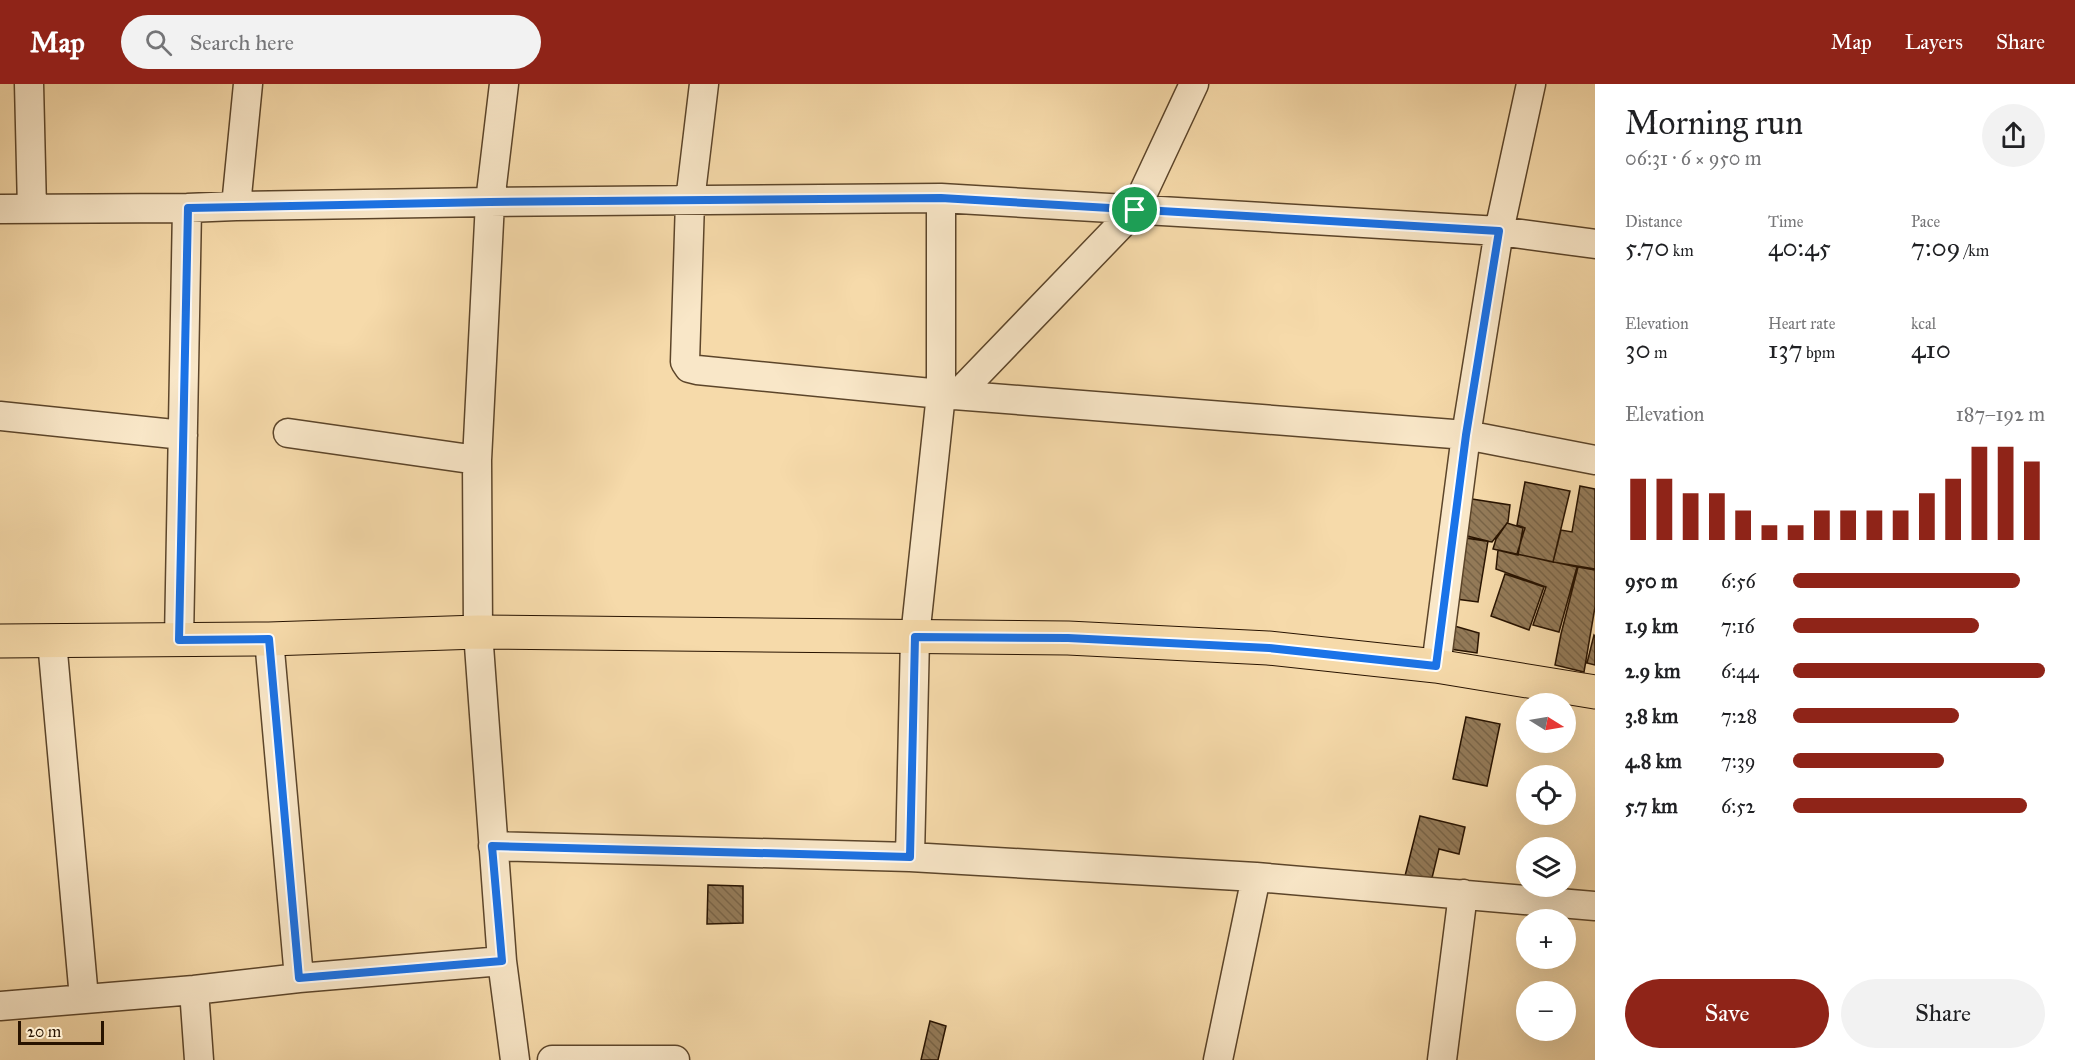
<!DOCTYPE html>
<meta charset="utf-8">
<style>
:root{--surface:#fff;--page:#f2f2f2;--text:#202124;--muted:#757577;--accent:#8f2418}
body{margin:0;font-family:"IM FELL Great Primer",serif;background:var(--page);color:var(--text);height:100vh;display:flex;flex-direction:column;font-size:22px;white-space:nowrap}
*{box-sizing:border-box;margin:0}
p{font-size:20px;color:var(--muted)}
.icon{flex:none;width:33px;height:33px;fill:none;stroke:currentColor;stroke-width:2;stroke-linecap:round;stroke-linejoin:round}
.map{position:relative;flex:1;overflow:hidden}
.drawer{display:flex;flex-direction:column;background:var(--surface);width:480px}
.drawer>*{flex:none}
.needle{width:39px;rotate:101deg}
.tools{position:absolute;left:1516px;top:609px;display:grid;gap:12px}
.tools a{display:grid;place-items:center;width:60px;height:60px;border-radius:50%;background:var(--surface);box-shadow:0 6px 24px #0002;font-size:30px}
.scale{position:absolute;left:18px;bottom:15px;width:86px;box-sizing:border-box;padding-left:6px;border:3px solid #281300;border-top:0;font-size:16px;line-height:21px;white-space:nowrap;color:#281300;-webkit-text-stroke:4px #f9e7c8;paint-order:stroke}
.pin{position:absolute;display:grid;place-items:center;width:51px;height:51px;color:#fff;margin:-26px;border:3px solid #fff;border-radius:50%;box-shadow:0 2px 6px #0007}
.round{display:grid;place-items:center;flex:none;width:63px;height:63px;border-radius:32px;background:var(--page)}
.summary{display:flex;align-items:center;justify-content:space-between;height:102px;padding:0 30px}
h1{font-size:33px;font-weight:600;line-height:45px}
.stats{display:grid;grid-template-columns:repeat(3,1fr);gap:9px;height:102px;padding:6px 30px}
.stats div{display:grid;align-content:center}
.stats b{font-size:26px;font-weight:600}
.stats small{font-size:16px;font-weight:400}
.stats p{font-size:16px}
.chart{height:168px;padding:12px 30px}
.chart p{display:flex;justify-content:space-between}
.chart svg{width:100%;height:108px;margin-top:6px;stroke:var(--accent);stroke-width:6}
.action{display:flex;gap:12px;margin-top:auto;padding:12px 30px}
.action a{flex:1;height:69px;border-radius:36px;background:var(--accent);color:#fff;font-size:24px;font-weight:600;line-height:69px;text-align:center}
.action a+a{background:var(--page);color:var(--text)}
ul{padding:0 30px;list-style:none;font-size:20px}
li{display:grid;grid-template-columns:96px 72px 1fr;align-items:center;height:45px}
li i{height:15px;border-radius:8px;background:var(--accent)}
header{display:flex;align-items:center;gap:36px;box-sizing:border-box;height:84px;padding:0 30px;background:var(--accent);color:#fff}
header strong{font-size:28px}
nav{display:flex;gap:33px;margin-inline-start:auto;font-size:21px}
.search{width:420px;height:54px;background:var(--page);display:flex;align-items:center;gap:15px;box-sizing:border-box;padding:0 21px;border-radius:33px;color:var(--muted);font-size:22px}
main{display:flex;flex:1;min-height:0}
.map>svg:first-child{display:block}
</style>
<header>
<strong>Map</strong>
<div class="search"><svg class="icon" aria-label="search" viewBox="0 0 24 24"><circle cx="10" cy="10" r="6"/><path d="M15 15l6 6"/></svg>Search here</div>
<nav><a>Map</a><a>Layers</a><a>Share</a></nav>
</header>
<main>
<div class="map">
<svg width="1595" height="976" viewBox="0 0 1595 976">
<defs>
<pattern id="building-back-hatch" width="6" height="6" patternUnits="userSpaceOnUse" patternTransform="scale(1.5)"><rect width="6" height="6" fill="#937a58"/><path d="M-1 5l2 2M0 0l6 6M5-1l2 2" fill="none" stroke="#786346"/></pattern>
</defs>
<rect width="100%" height="100%" fill="#f6daaa"/>
<filter id="stains"><feTurbulence type="fractalNoise" baseFrequency=".00333" numOctaves="4"/><feColorMatrix values="0 0 0 0 .2 0 0 0 0 .09 0 0 0 0 .02 0 0 0 .5 -.17"/></filter>
<radialGradient id="worn" r=".72"><stop offset=".6" stop-color="#630" stop-opacity="0"/><stop offset="1" stop-color="#630" stop-opacity=".3"/></radialGradient>
<!-- building -->
<path fill="url(#building-back-hatch)" stroke="#281300" stroke-width="1.5" d="M1525,398L1570,407L1553,478L1517,470L1525,444L1517,441Z
M1580,402L1595,405V485L1553,478L1561,446L1572,448Z
M1472,415L1510,421L1508,438L1492,458L1466,454Z
M1507,439L1523,444L1518,471L1493,465L1496,455Z
M1467,452L1488,457L1478,518L1456,515Z
M1498,466L1577,483L1559,548L1533,541L1546,503L1496,485Z
M1578,483L1595,486V523L1584,588L1555,581L1561,550Z
M1505,490L1544,503L1529,546L1491,532Z
M1451,541L1479,549L1477,569L1450,565Z
M1594,551L1595,552V581L1587,579Z
M1466,633L1500,640L1487,702L1453,695Z
M1420,732L1465,743L1459,770L1439,765L1431,798L1405,792Z
M708,801L743,802V839L707,840Z
M930,937L946,942L938,976H921Z"/>
<g fill="none" stroke-linecap="round" stroke-linejoin="round">
<defs>
<path id="minor" d="M29,0L32,125
M504,0L490,118L477,376L478,548L502,877L515,976
M704,0L690,117L685,278L689,284L697,286L941,310V114
M236,122L248,0
M0,125L187,124L236,122L490,118L941,114L1499,147L1595,160
M957,311L1135,126L1194,0
M0,332L183,351
M288,349L477,376
M269,555L299,894
M179,556L187,124
M52,557L84,914
M1436,582L1466,351L1499,147L1531,0
M493,762L910,773L1256,793L1595,822
M910,773L915,553L941,310L1466,351L1595,376
M194,906L199,976
M0,922L194,906L299,894L502,877
M552,976H675
M1218,976L1256,793
M1442,976L1463,810"/>
<path id="major" d="M0,557L269,555L478,548L1068,554L1268,564L1436,582L1595,608"/>
</defs>
<!-- minor casing -->
<use href="#minor" stroke="#5c452a" stroke-width="31"/>
<!-- major casing -->
<use href="#major" stroke="#281300" stroke-width="35"/>
<!-- minor -->
<use href="#minor" stroke="#f9e7c8" stroke-width="28"/>
<!-- major -->
<use href="#major" stroke="#f6daaa" stroke-width="33"/>
</g>
<g fill="none" stroke-linecap="round" stroke-linejoin="round">
<defs>
<path id="route" d="M941,114L1499,147L1466,351L1436,582L1269,564L1068,554L915,553L910,773L492,762L502,877L299,894L269,555L179,556L188,124L490,118Z"/>
</defs>
<!-- route casing -->
<use href="#route" stroke="#fff" stroke-width="12"/>
<!-- route -->
<use href="#route" stroke="#1a73e8" stroke-width="8"/>
</g>
<rect width="100%" height="100%" filter="url(#stains)"/>
<rect width="100%" height="100%" fill="url(#worn)"/>
</svg>
<div class="tools">
<a><svg class="needle" viewBox="-14 -14 28 28"><path d="M0-13l5 13h-10z" fill="#e53935"/><path d="M0 13l5-13h-10z" fill="#757577"/></svg></a>
<a><svg class="icon" aria-label="locate" viewBox="0 0 24 24"><circle cx="12" cy="12" r="6"/><path d="M12 2v4M12 18v4M2 12h4M18 12h4"/></svg></a>
<a><svg class="icon" aria-label="layers" viewBox="0 0 24 24"><path d="M12 4l9 5-9 5-9-5zM3 14l9 5 9-5"/></svg></a>
<a>+</a>
<a>−</a>
</div>
<div class="scale">20 m</div>
<div class="pin" style="left:1135px;top:126px;background:#1e9e55"><svg class="icon" aria-label="arrive" viewBox="0 0 24 24"><path d="M6 21V4h12l-3 4 3 4H6"/></svg></div>
</div>
<section class="drawer">
<div class="summary"><div><h1>Morning run</h1><p>06:31 · 6 × 950 m</p></div><a class="round"><svg class="icon" aria-label="share" viewBox="0 0 24 24"><path d="M12 15V3M7 8l5-5 5 5M5 13v7h14v-7"/></svg></a></div>
<div class="stats">
<div><p>Distance</p><b>5.70<small> km</small></b></div>
<div><p>Time</p><b>40:45</b></div>
<div><p>Pace</p><b>7:09<small> /km</small></b></div>
</div>
<div class="stats">
<div><p>Elevation</p><b>30<small> m</small></b></div>
<div><p>Heart rate</p><b>137<small> bpm</small></b></div>
<div><p>kcal</p><b>410</b></div>
</div>
<div class="chart"><p><span>Elevation</span>187–192 m</p>
<svg viewBox="0 0 160 44" preserveAspectRatio="none"><path d="M5 44V19M15 44V19M25 44V25M35 44V25M45 44V32M55 44V38M65 44V38M75 44V32M85 44V32M95 44V32M105 44V32M115 44V25M125 44V19M135 44V6M145 44V6M155 44V12"/></svg>
</div>
<ul>
<li><b>950 m</b>6:56<i style="width:90%"></i></li>
<li><b>1.9 km</b>7:16<i style="width:74%"></i></li>
<li><b>2.9 km</b>6:44<i style="width:100%"></i></li>
<li><b>3.8 km</b>7:28<i style="width:66%"></i></li>
<li><b>4.8 km</b>7:39<i style="width:60%"></i></li>
<li><b>5.7 km</b>6:52<i style="width:93%"></i></li>
</ul>
<div class="action"><a>Save</a><a>Share</a></div>
</section>
</main>
